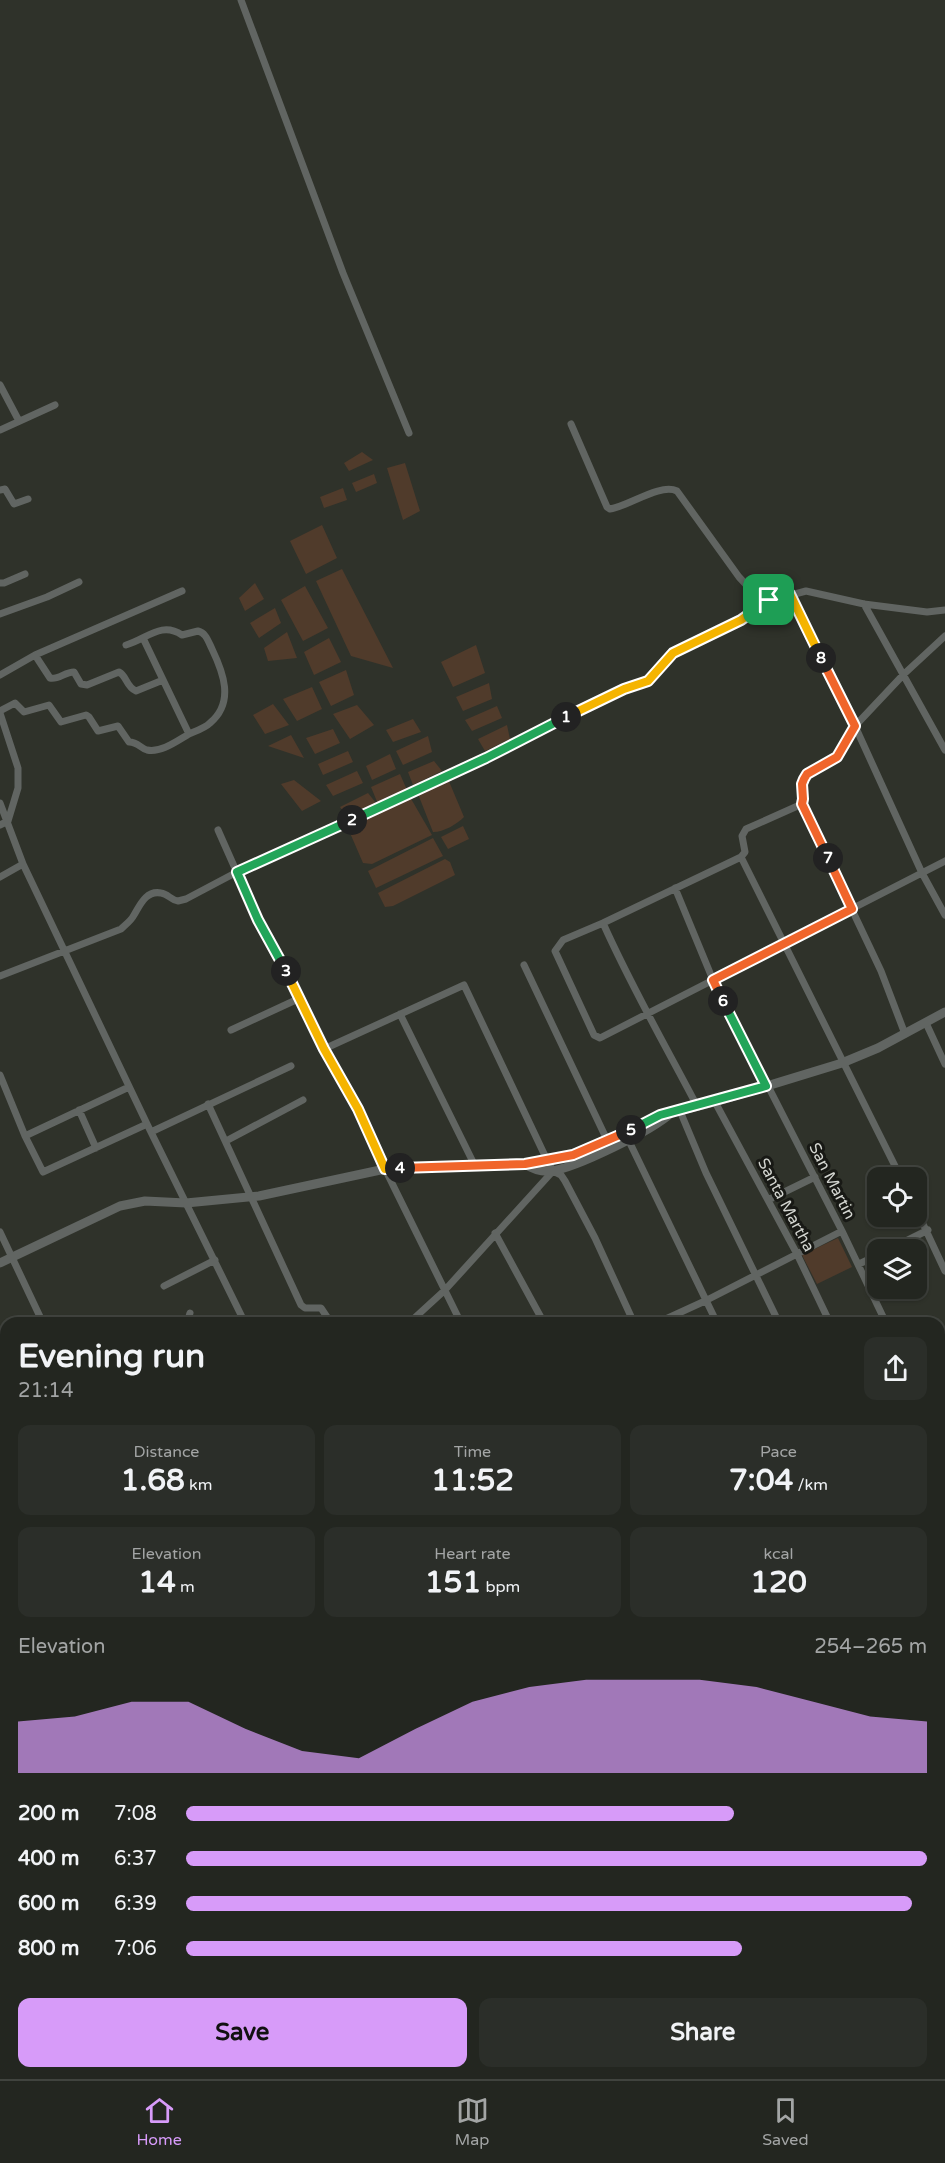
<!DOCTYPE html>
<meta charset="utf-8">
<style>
:root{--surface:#232620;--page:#2b2e29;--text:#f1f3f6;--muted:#a3a5a5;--line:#40433e;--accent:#d79bf9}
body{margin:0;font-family:"Varela Round",sans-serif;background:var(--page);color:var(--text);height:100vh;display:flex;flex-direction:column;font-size:22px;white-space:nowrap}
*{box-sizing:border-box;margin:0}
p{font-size:20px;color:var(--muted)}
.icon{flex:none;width:33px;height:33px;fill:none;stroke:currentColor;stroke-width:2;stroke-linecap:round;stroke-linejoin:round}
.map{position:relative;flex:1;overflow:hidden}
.drawer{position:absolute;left:0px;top:1317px;width:945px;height:762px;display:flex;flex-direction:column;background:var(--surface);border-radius:18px 18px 0 0;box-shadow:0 2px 4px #0004,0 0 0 2px var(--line)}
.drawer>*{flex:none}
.buttons{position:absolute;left:867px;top:1167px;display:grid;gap:12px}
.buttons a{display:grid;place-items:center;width:60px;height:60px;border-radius:12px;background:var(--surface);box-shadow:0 2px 4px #0004,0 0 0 2px var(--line);font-size:30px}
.pin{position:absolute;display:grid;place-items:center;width:51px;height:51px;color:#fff;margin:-26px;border-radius:12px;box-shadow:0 3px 9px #0006}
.km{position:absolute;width:30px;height:30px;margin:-15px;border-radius:50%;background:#222;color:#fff;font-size:16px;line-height:30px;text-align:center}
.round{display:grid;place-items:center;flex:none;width:63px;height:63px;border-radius:12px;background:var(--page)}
.head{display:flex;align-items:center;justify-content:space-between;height:102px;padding:0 18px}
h1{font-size:33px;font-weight:700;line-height:45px}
.stats{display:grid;grid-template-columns:repeat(3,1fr);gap:9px;height:102px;padding:6px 18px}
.stats div{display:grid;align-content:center;border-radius:12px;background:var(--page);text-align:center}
.stats b{font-size:30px;font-weight:700}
.stats small{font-size:16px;font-weight:400}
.stats p{font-size:16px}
.chart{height:168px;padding:12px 18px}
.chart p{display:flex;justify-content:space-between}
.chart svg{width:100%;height:108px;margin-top:6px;fill:var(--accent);opacity:.7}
.cta{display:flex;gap:12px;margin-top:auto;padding:12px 18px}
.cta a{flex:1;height:69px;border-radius:12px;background:var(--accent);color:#111;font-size:24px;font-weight:700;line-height:69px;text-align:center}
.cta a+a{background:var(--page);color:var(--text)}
ul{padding:0 18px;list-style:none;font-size:20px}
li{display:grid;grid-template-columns:96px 72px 1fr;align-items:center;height:45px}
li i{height:15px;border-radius:8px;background:var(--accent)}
.dock{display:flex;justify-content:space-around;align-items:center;height:84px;border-top:2px solid var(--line);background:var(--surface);font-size:16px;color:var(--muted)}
.dock a{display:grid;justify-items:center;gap:3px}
.dock .on{color:var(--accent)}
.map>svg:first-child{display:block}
</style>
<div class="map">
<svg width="945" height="2079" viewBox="0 0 945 2079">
<rect width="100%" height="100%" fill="#2f322a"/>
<!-- built -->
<path fill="#363c2e" d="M0,1610L6,1622V1691L0,1693Z"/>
<!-- green -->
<path fill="#503b2b" d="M362,452L373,460L349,471L344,463Z
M405,463L420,511L403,520L387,468Z
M374,474L377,483L356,492L352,483Z
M343,488L347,500L324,508L320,497Z
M322,525L337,558L306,574L290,541Z
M342,569L393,668L351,656L316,581Z
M255,583L264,599L245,611L239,598Z
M305,586L328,628L303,641L281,600Z
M275,608L281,623L259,638L250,623Z
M287,632L297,658L268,661L264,648Z
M329,638L341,662L314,675L304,652Z
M476,645L485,673L453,687L441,662Z
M346,670L354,695L331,706L319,682Z
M489,683L492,699L463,711L456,697Z
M312,687L322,709L297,721L283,699Z
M273,704L289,725L265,734L253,715Z
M357,705L374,725L350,739L333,714Z
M497,706L502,718L472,731L465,720Z
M413,719L421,732L393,742L386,730Z
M507,725L510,739L485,751L478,739Z
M333,729L340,743L315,754L306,738Z
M291,735L304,758L268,746Z
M428,736L432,752L403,765L396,751Z
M348,751L353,762L323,775L318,764Z
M390,754L396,769L372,780L366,766Z
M434,761L442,771L413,785L408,772Z
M357,771L363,783L333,796L326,785Z
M400,774L407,790L378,804L371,787Z
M448,779L464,817C457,824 444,832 433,832L418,794Z
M294,780L321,801L302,811L281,784Z
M368,793L376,803L346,815L340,807Z
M410,797L432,835L372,864L363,863L347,826Z
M463,826L469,839L448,849L441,837Z
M433,838L443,856L376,888L368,871Z
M445,859L450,862L455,875L393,906L385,907L378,893Z
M838,1238L852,1267L817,1284L802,1255Z
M6,1699V1739L0,1741V1701Z"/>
<!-- water -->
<path fill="#032726" d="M945,1779V1802L939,1805V1781Z"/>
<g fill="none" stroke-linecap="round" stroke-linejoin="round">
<!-- river -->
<path stroke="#032726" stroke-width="14" d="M939,1781L945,1779
M0,1908L6,1910"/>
<!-- minor -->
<path stroke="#616562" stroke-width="7" d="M241,0L343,273L409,433
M0,385L19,421
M571,424L607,507L610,509C629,506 660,483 677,491L739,577L752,591L761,597L769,601L806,591L864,604L927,612L945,610
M0,430L55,405
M0,490L5,489L14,504L28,499
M0,583H4L25,574
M790,594L855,726L922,873L945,915
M864,604L945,750
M0,614L47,597L79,582
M945,636L904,674L855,726L837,757L807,774L802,784L803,799L802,804L746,829L742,836L745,852L741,857L603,923L563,940L555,951L594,1035L600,1038L945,861
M126,645C147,639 161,621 182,635L198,631C206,633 208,641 212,649C223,672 235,702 210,723C205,728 196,731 189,734
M35,655L50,678C58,680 65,672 74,672L81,684L87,685L119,672C127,676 126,687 136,691L163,680
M0,675L35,655L182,591
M0,711L15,703L24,712L49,705L61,722L86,715L89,717L98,731L118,726L129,742C138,742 140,748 147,750C161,753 177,741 189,734L143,638
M0,713L18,768V788L8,821L0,825
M0,803L23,864L147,1124L245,1323
M802,804L881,971L905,1034
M218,830L258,920L324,1049L358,1109L385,1169L461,1323
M741,857L901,1178
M0,877L23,864
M675,888L713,980L766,1086
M603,923C631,986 665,1045 697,1106
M524,965L608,1142
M0,976L121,929C125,925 131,921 134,915C140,905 146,890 161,893C168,894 171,900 178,901L186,899L237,872L486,758L586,707L648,681L673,653L741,620L769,601
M400,1014L474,1164
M926,1023L945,1064
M231,1030L298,999
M324,1049L464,985L547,1160L553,1171L561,1175L565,1181L595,1238L634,1323
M0,1075L25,1136L43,1172L147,1124
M768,1086L842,1231L886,1323
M715,1102L797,1254L830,1323
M208,1104L301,1305L305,1308H321L331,1323
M79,1110L96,1148
M680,1111L706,1173L779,1323
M151,1132L291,1066
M25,1136L129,1087
M628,1139L717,1323
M226,1141L303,1100
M768,1200L815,1177
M916,1209L945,1271
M0,1232L43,1323
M495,1233L544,1323
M888,1250L928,1230
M859,1264L878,1255
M164,1286L215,1260
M187,1323L190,1313
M409,1323L445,1290L553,1171
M657,1323L705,1301L842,1231
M0,1347L6,1361
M939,1435L945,1448
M0,1506L6,1517
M939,1527L945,1552
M0,1594L6,1606
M0,1695L6,1693
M0,1869L6,1867
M939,1879L945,1878
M0,1893L6,1896
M4,1943L6,1949
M939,2067H945
M55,2073L56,2079
M113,2073L120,2079
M216,2079L223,2073
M319,2079L328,2073
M402,2079L411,2073
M581,2079L584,2073
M654,2079L656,2073
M740,2079L741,2073
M828,2079L830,2073"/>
<!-- tertiary -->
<path stroke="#616562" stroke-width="9" d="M667,1114L715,1102L842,1063L878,1048L945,1012
M525,1164L573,1155L618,1138L654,1119
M0,1263L120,1206L145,1201L186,1203L259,1196L385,1169L525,1164C534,1170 541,1172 551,1171C576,1168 653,1130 671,1113"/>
<!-- secondary -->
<path stroke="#7b827e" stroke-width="10" d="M0,2025L6,2023
M0,2058L6,2056"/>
<!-- primary -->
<path stroke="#8f9893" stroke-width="10" d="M939,1745L945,1743
M939,1756H945
M0,2037L6,2036
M0,2048L6,2047"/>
<!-- trunk -->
<path stroke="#98a29c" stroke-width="12" d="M939,1521L945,1519
M939,1551L945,1550
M0,1749L6,1747
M0,1782L6,1780
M939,1821L945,1820
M939,1836L945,1834
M939,1847L945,1845
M336,2079L345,2073
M353,2079L363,2073"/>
<defs>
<path id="rail" d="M939,1864L945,1863
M374,2079L383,2073"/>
</defs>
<!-- rail casing -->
<use href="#rail" stroke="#b6b8b3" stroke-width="4.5"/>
<!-- rail -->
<use href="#rail" stroke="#181915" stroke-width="2" stroke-dasharray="7" stroke-linecap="butt"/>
</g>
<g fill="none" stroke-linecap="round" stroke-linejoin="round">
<defs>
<path id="split-1" d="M566,717L624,689L648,681L673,653L741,620L769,600"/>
<path id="split-2" d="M352,820L486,758L566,717"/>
<path id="split-3" d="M286,971L258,920L237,872L352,820"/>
<path id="split-4" d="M286,971L324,1049L358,1109L385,1169L400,1168"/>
<path id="split-5" d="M400,1168L525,1164L573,1155L631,1130"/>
<path id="split-6" d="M631,1130L660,1115L766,1086L723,1001"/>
<path id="split-7" d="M723,1001L713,980L852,909L828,858"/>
<path id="split-8" d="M821,658L855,726L837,757L807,774L804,779L802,784L803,799L802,804L828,858"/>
<path id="split-9" d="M769,600L790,594L821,658"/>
</defs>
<!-- split-1 casing -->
<use href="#split-1" stroke="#fff" stroke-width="12"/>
<!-- split-2 casing -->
<use href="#split-2" stroke="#fff" stroke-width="12"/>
<!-- split-3 casing -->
<use href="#split-3" stroke="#fff" stroke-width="12"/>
<!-- split-4 casing -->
<use href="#split-4" stroke="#fff" stroke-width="12"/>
<!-- split-5 casing -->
<use href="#split-5" stroke="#fff" stroke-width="12"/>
<!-- split-6 casing -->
<use href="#split-6" stroke="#fff" stroke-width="12"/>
<!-- split-7 casing -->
<use href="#split-7" stroke="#fff" stroke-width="12"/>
<!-- split-8 casing -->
<use href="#split-8" stroke="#fff" stroke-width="12"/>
<!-- split-9 casing -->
<use href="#split-9" stroke="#fff" stroke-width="12"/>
<!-- split-1 -->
<use href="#split-1" stroke="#f5b400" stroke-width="8"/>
<!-- split-2 -->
<use href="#split-2" stroke="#22a559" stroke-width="8"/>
<!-- split-3 -->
<use href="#split-3" stroke="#22a559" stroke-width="8"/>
<!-- split-4 -->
<use href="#split-4" stroke="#f5b400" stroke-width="8"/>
<!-- split-5 -->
<use href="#split-5" stroke="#f0652b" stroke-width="8"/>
<!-- split-6 -->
<use href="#split-6" stroke="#22a559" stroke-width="8"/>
<!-- split-7 -->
<use href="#split-7" stroke="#f0652b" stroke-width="8"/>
<!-- split-8 -->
<use href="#split-8" stroke="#f0652b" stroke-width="8"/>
<!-- split-9 -->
<use href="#split-9" stroke="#f5b400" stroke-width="8"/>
</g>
<g text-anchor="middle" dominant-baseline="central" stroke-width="6" stroke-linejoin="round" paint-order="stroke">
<!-- street labels -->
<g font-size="16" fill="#d3d5d0" stroke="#181915">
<text transform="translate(832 1181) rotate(63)">San Martin</text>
<text transform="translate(786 1205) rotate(62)">Santa Martha</text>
</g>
</g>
</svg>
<div class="buttons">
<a><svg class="icon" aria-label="locate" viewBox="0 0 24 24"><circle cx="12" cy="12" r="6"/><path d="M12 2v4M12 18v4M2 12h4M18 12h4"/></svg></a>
<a><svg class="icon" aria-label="layers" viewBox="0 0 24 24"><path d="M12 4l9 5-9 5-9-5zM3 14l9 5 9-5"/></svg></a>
</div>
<div class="pin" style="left:769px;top:600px;background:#1e9e55"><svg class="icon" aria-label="arrive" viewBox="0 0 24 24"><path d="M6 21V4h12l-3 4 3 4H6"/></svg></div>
<b class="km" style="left:566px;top:717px">1</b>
<b class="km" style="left:352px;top:820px">2</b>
<b class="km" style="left:286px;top:971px">3</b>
<b class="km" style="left:400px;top:1168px">4</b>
<b class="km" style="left:631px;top:1130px">5</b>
<b class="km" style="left:723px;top:1001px">6</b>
<b class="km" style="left:828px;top:858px">7</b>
<b class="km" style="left:821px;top:658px">8</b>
<section class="drawer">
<div class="head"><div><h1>Evening run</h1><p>21:14</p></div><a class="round"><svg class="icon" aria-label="share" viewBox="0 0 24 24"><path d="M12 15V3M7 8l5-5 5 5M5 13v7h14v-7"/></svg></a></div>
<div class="stats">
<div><p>Distance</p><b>1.68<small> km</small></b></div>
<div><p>Time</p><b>11:52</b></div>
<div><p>Pace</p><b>7:04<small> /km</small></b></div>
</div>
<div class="stats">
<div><p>Elevation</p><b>14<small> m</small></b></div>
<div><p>Heart rate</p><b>151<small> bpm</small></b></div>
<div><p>kcal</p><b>120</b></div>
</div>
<div class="chart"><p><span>Elevation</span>254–265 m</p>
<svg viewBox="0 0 160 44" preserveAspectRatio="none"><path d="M0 44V23L10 21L20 15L30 15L40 26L50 35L60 38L70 26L80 15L90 9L100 6L110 6L120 6L130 9L140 15L150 21L160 23V44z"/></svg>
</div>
<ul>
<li><b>200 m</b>7:08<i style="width:74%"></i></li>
<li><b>400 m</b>6:37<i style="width:100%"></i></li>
<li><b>600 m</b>6:39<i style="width:98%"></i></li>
<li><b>800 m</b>7:06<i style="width:75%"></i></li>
</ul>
<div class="cta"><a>Save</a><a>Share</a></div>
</section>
</div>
<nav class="dock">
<a class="on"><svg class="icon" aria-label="home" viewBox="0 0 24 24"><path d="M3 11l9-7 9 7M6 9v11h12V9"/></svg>Home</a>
<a><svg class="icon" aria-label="map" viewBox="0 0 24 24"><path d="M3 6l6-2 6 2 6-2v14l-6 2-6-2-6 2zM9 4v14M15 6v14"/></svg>Map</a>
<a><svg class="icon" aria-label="saved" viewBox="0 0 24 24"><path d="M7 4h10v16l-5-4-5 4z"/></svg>Saved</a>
</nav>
